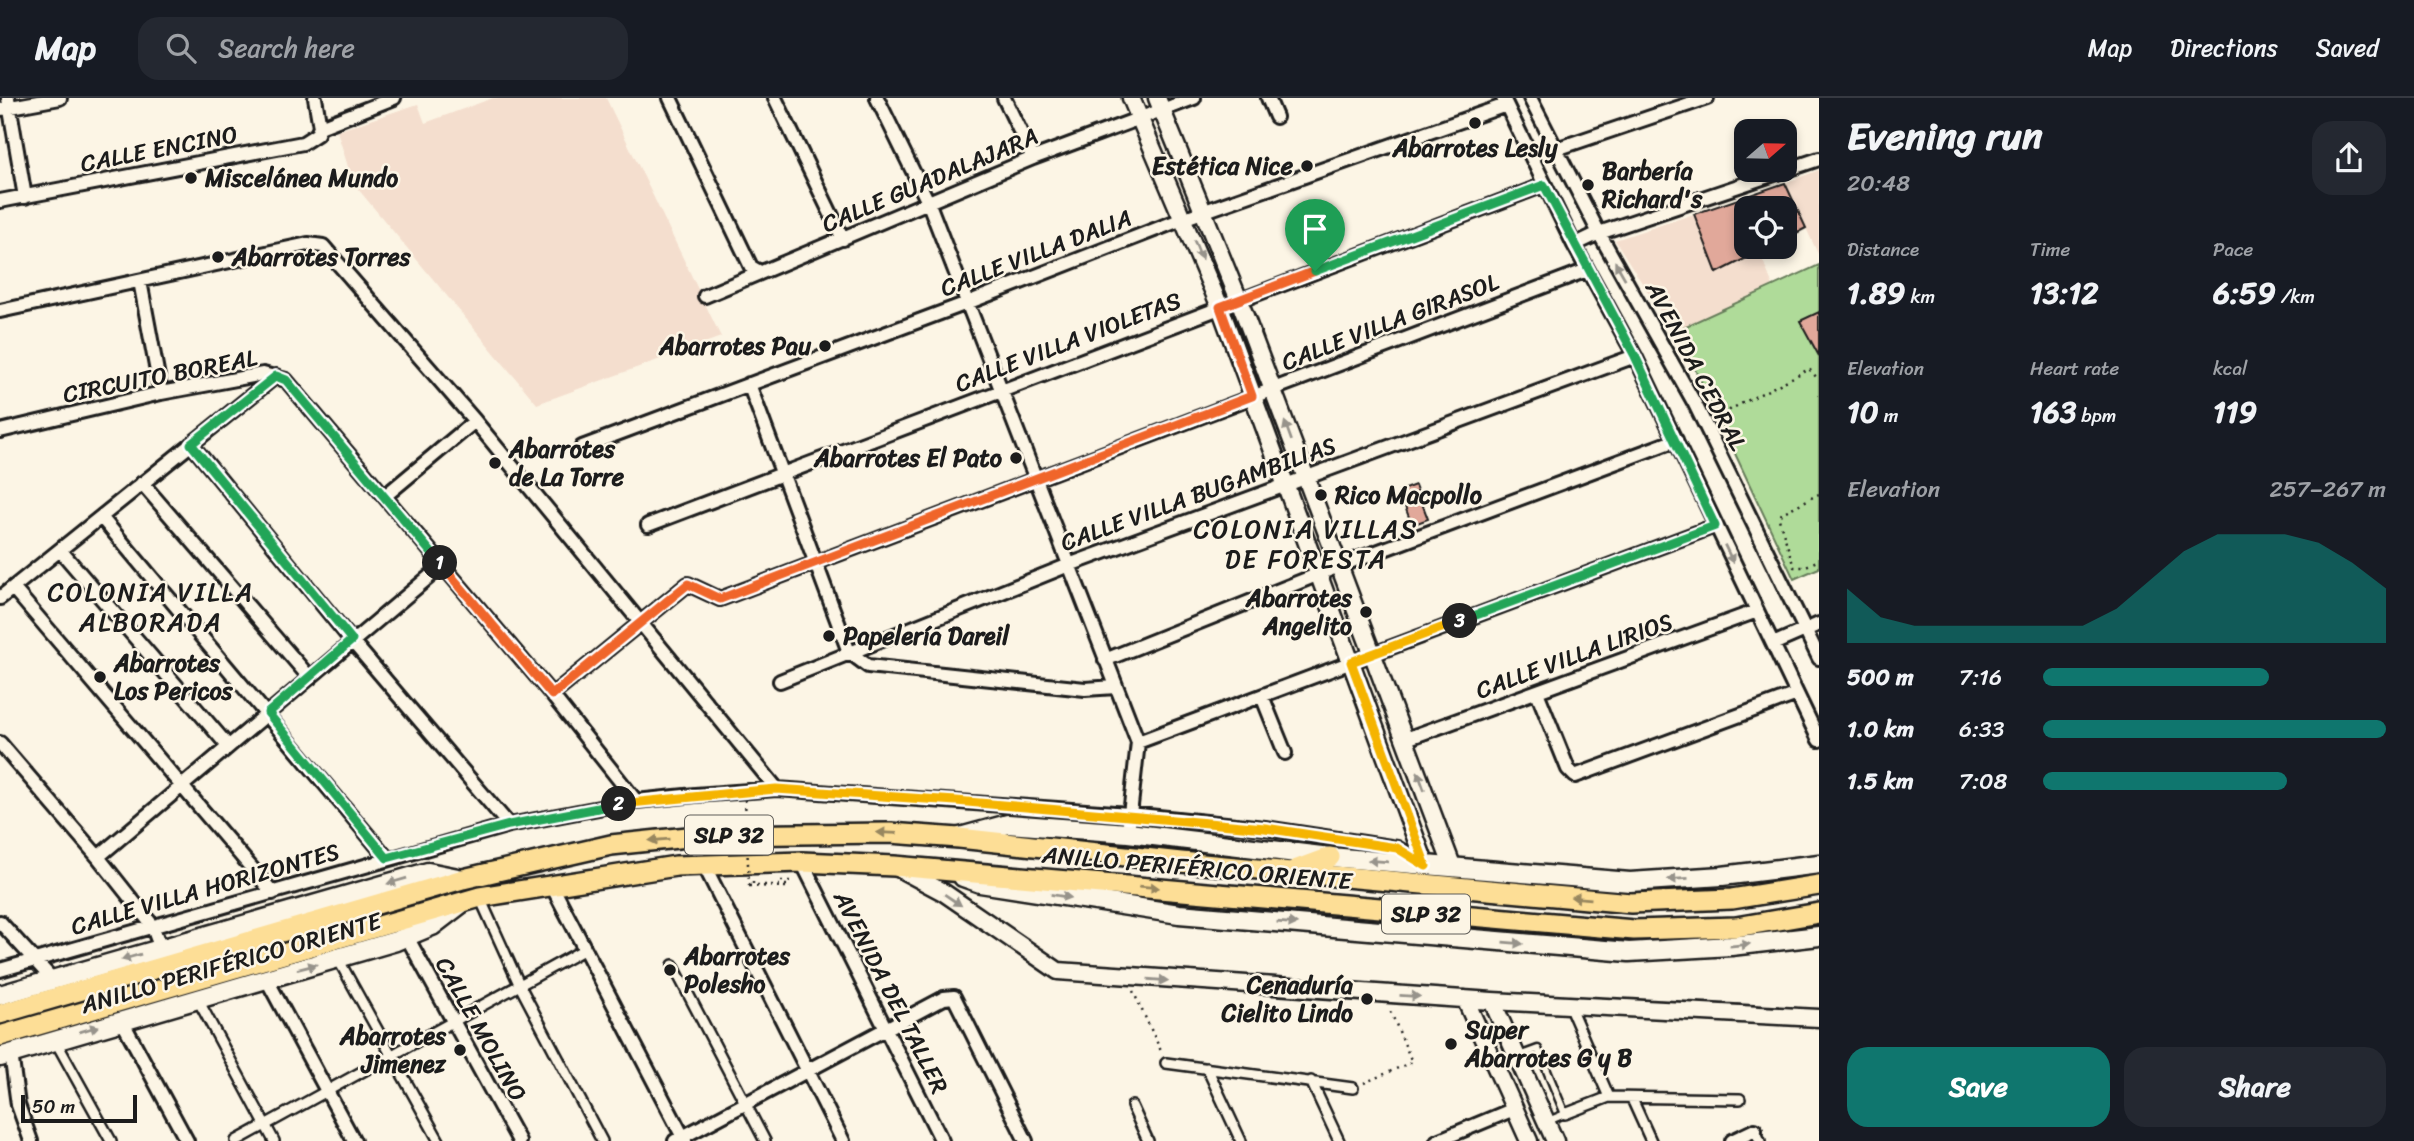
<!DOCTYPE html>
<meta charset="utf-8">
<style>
:root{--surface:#171b24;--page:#242831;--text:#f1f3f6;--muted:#9ea1a6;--line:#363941;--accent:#0f766e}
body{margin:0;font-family:Sriracha,sans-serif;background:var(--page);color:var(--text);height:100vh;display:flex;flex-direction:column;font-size:26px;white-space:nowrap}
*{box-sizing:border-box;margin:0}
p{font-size:23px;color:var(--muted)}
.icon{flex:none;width:38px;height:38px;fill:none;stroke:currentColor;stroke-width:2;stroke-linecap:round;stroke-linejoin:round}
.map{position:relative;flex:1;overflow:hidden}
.sheet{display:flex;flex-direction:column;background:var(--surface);width:595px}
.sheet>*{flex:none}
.needle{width:46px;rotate:70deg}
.buttons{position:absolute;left:1734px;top:21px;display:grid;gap:14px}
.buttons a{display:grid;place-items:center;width:63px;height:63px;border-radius:14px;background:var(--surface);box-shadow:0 4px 10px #0003;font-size:35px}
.scale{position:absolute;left:21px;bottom:18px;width:116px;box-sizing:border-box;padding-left:7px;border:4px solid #1c1c1c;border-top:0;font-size:19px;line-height:24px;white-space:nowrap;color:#1c1c1c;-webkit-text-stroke:5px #fcf5e5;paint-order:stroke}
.pin{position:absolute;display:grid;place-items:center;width:60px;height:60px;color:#fff;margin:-72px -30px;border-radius:50% 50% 50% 0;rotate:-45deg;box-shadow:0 0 7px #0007}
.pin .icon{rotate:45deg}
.km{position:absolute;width:35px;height:35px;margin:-18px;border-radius:50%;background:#222;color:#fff;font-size:19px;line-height:35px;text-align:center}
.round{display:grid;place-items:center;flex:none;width:74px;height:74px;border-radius:21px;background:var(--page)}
.summary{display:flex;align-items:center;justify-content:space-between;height:119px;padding:0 28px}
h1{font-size:38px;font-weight:800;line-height:52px}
.metrics{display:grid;grid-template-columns:repeat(3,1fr);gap:10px;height:119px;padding:7px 28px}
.metrics div{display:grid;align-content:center}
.metrics b{font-size:30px;font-weight:800}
.metrics small{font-size:19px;font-weight:400}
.metrics p{font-size:19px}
.chart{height:196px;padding:14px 28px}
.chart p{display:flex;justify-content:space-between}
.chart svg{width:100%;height:126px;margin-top:7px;fill:var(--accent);opacity:.7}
.button{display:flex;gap:14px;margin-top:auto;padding:14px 28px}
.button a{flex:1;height:80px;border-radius:21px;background:var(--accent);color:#fff;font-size:28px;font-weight:800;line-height:80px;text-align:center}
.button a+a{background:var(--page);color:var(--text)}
ul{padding:0 28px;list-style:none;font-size:23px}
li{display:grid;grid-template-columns:112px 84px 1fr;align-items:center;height:52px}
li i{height:18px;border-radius:9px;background:var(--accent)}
header{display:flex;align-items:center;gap:42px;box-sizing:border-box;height:98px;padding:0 35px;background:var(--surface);border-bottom:2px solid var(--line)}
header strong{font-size:33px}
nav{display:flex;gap:38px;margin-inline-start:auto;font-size:24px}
.search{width:490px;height:63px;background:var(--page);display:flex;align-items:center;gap:18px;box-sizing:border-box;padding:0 24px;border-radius:21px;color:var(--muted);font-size:26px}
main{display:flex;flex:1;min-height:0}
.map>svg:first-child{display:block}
</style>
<header>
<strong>Map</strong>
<div class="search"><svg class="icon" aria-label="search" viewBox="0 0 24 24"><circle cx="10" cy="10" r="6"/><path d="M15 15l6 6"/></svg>Search here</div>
<nav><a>Map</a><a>Directions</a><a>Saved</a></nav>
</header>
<main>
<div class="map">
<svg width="1819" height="1043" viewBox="0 0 1819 1043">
<rect width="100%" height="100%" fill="#fcf5e5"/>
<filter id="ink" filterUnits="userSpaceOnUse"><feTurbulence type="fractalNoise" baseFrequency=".0143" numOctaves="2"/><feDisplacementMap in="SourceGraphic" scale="14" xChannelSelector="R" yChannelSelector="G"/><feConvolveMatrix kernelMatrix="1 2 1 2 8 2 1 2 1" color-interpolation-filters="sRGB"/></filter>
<g filter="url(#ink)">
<!-- built -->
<path fill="#f4dece" d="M493,0H606L721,239L537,306L353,85L337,33L418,6L425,25Z
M1819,72V158L1785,85Z
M1694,116L1717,174L1759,153L1773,188L1673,234L1615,142Z"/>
<!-- green -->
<path fill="#afdb99" stroke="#667c5a" stroke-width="2" d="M1819,167V470L1794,481L1698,277L1673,234Z"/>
<!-- building -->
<path fill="#e1a89a" stroke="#1c1c1c" stroke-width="2" d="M1785,85L1806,130L1785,141V110H1746V149H1768L1717,175L1694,116Z
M1819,214V258L1800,223Z
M1415,387L1428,421L1412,427L1399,393Z"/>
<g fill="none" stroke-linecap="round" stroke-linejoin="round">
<defs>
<path id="service" d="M1519,958L1538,951L1565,1016L1548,1023"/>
<path id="pedestrian" d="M480,800L520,888L602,1043
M338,861L439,1043
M673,867L765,1043
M197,900L274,1043
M1569,907L1609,999
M55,942L111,1043
M1166,965L1353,990
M1207,970L1241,1043
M1311,983L1339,1043
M1632,1001L1651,1043
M1132,1008L1148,1043
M1565,1016L1609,999L1740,1001
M1755,1032L1760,1043
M236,1043L585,851"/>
<path id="minor" d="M8,0L25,99
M315,0L320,29
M670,0L751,169L760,174
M775,0L843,141
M877,0L929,106L1138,644L1128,735
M1004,0L1033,60
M1268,0L1276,19
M1503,0L1574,147L1635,258L1819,642
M1530,0L1599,135L1695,306L1819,560
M0,11L60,0
M320,29L394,0
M1556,51L1707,0
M0,103L303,45L317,36L320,29
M1574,147L1599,135L1819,61
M140,183L161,295
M705,198L1033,60L1194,0
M0,213L308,146L323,148L475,323L777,691
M749,286L849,554
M0,333L161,295L263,276L286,282L552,597L636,703
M191,346L352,543L509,727
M582,349L967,205L1185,120L1506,7
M142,385L310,580
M385,398L475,323
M101,419L387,760
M648,427L1544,87
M60,452L228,648
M13,490L273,795
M0,500L276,278
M1773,546L1819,526
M849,554L868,568L1085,591L1116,589
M1105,562L1339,468L1676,342
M780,583L1069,467L1635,258
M1537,594L1568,671L1575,678L1797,596
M552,597L688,486L720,501L1587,172
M1262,598L1285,655
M1406,641L1757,513
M1138,644L1715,428
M0,645L98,759L152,827L161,851
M98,759L442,468
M802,764L942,1043
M704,767L843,1043
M551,786L685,1043
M0,824L53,882
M407,839L519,1043
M0,872L509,727L636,703L695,697L777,691L1129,716L1265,730L1397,750L1422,765
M266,880L354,1043
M121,921L187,1043
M11,955L18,1007L31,1043
M675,1043L944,900L954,899L1026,1043
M1437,1043L1514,1011
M1732,1043L1755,1032"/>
<path id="tertiary" d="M1131,0L1220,209L1426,768
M1157,0L1239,202L1453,770
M898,770L943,794L1058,873L1492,903L1819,920
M1465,901L1529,1043
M1492,903L1555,1043"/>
<path id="secondary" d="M960,739L1008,726L1128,735L1330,759L1630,784L1722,778L1819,766
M963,779L980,785L1179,816L1629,854L1731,848L1819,838
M0,897L428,774L463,781
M0,959L396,843L432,828L462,805"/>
<path id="trunk" d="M1295,772L1330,759
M0,916L463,781L611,747L707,737L890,735L959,740L1181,764L1631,805L1732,801L1819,787
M0,938L480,799L676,768L802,764L894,768L1634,832L1736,829L1819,815"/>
</defs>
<!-- service casing -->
<use href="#service" stroke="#1c1c1c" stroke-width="11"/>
<!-- pedestrian casing -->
<use href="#pedestrian" stroke="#1c1c1c" stroke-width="14"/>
<!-- minor casing -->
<use href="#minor" stroke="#1c1c1c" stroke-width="18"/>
<!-- tertiary casing -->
<use href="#tertiary" stroke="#1c1c1c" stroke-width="21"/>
<!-- secondary casing -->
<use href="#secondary" stroke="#1c1c1c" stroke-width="23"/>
<!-- trunk casing -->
<use href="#trunk" stroke="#1c1c1c" stroke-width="24"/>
<!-- path -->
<path stroke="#1c1c1c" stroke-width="2.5" stroke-dasharray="2 5" stroke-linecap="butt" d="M1718,321L1731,311L1809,271L1819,282
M1819,396L1782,415L1779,421L1794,469H1804L1819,462
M781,783H795
M749,788L788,789V787H753V784
M1133,893L1161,953
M1364,985L1412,964L1390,912"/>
<!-- service -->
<use href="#service" stroke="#fcf5e5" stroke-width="6"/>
<!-- pedestrian -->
<use href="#pedestrian" stroke="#fcf5e5" stroke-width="9"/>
<!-- minor -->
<use href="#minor" stroke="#fcf5e5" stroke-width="12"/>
<!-- tertiary -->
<use href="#tertiary" stroke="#fcf5e5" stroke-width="16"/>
<!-- secondary -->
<use href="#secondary" stroke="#fcf5e5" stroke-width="18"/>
<!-- trunk -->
<use href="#trunk" stroke="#fdde96" stroke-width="19"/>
<!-- path-bridge -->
<path stroke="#1c1c1c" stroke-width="2.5" stroke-dasharray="2 5" stroke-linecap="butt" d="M745,702L749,788"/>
</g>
<!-- one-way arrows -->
<defs><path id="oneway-solid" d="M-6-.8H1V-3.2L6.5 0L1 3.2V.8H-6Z" transform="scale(1.75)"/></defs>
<g fill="#97938b">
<use href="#oneway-solid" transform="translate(1198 152) rotate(68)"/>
<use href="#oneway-solid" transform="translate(1620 172) rotate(-120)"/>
<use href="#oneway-solid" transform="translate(1288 333) rotate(-110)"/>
<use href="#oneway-solid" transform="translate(1729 456) rotate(64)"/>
<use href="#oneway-solid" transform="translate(1421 683) rotate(-110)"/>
<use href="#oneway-solid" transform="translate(1378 763) rotate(-175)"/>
<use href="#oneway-solid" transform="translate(1678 781) rotate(177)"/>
<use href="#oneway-solid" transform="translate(397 783) rotate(164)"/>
<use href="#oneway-solid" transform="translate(1061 798) rotate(9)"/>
<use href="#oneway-solid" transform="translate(953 802) rotate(34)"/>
<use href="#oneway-solid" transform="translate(1287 825) rotate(5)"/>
<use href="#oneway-solid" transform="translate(1513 845) rotate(5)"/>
<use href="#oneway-solid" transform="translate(1740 847) rotate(-6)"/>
<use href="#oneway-solid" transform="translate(131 859) rotate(164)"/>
<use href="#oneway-solid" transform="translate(307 869) rotate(-15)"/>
<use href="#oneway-solid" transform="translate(1158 882) rotate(4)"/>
<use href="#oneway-solid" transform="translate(1410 898) rotate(3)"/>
<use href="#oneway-solid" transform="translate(89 931) rotate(-17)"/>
</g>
<g fill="#98875f">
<use href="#oneway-solid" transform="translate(887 735) rotate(-178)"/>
<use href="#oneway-solid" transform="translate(659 742) rotate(175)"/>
<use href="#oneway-solid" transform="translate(1149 789) rotate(5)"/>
<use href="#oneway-solid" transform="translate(1581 800) rotate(-175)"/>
</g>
</g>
<g fill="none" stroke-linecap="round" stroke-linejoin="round" filter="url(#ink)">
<defs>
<path id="split-1" d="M440,465L552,597L688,486L720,501L1252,298L1220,209L1315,173"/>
<path id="split-2" d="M440,465L286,282L276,278L191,346L352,542L268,615L387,760L509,727L619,706"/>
<path id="split-3" d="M619,706L776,691L956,703L1265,730L1397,750L1426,768L1351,564L1460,523"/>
<path id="split-4" d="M1315,173L1544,87L1635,258L1715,428L1460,523"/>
</defs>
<!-- split-1 casing -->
<use href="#split-1" stroke="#fff" stroke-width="14"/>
<!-- split-2 casing -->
<use href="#split-2" stroke="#fff" stroke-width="14"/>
<!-- split-3 casing -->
<use href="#split-3" stroke="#fff" stroke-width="14"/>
<!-- split-4 casing -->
<use href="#split-4" stroke="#fff" stroke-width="14"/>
<!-- split-1 -->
<use href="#split-1" stroke="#f0652b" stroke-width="9"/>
<!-- split-2 -->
<use href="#split-2" stroke="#22a559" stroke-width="9"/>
<!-- split-3 -->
<use href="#split-3" stroke="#f5b400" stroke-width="9"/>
<!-- split-4 -->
<use href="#split-4" stroke="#22a559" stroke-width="9"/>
</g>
<!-- markers -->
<g fill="#1c1c1c" stroke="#fcf5e5" stroke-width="2.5">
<circle cx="1475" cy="25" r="7"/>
<circle cx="1307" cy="68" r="7"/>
<circle cx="191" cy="80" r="7"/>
<circle cx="1588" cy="87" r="7"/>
<circle cx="218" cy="159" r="7"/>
<circle cx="825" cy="248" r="7"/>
<circle cx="1016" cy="360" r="7"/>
<circle cx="495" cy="365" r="7"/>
<circle cx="1321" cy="397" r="7"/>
<circle cx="1366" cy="514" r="7"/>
<circle cx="829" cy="538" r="7"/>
<circle cx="100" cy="579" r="7"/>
<circle cx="670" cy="872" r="7"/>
<circle cx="1367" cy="901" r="7"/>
<circle cx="1451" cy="946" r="7"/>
<circle cx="460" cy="952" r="7"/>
</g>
<g text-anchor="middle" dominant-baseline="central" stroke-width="5" stroke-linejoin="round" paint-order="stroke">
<!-- shield labels -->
<g fill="#fcf5e5" stroke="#5f5d58" stroke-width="2">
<rect x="685" y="717.5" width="88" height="39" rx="5"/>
<rect x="1382" y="796.5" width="88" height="39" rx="5"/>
</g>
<g font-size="23" font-weight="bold" fill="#1c1c1c">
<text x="729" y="737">SLP 32</text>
<text x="1426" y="816">SLP 32</text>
</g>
<!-- poi labels -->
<g font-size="24" font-weight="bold" fill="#1c1c1c" stroke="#fcf5e5" text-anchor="start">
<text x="1475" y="50" text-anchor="middle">Abarrotes Lesly</text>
<text x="1293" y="68" text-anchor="end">Estética Nice</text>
<text x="1602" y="73">Barbería<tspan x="1602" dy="28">Richard's</tspan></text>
<text x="205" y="80">Miscelánea Mundo</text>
<text x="232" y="159">Abarrotes Torres</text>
<text x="811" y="248" text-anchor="end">Abarrotes Pau</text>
<text x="509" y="351">Abarrotes<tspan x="509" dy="28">de La Torre</tspan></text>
<text x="1002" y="360" text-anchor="end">Abarrotes El Pato</text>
<text x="1335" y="397">Rico Macpollo</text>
<text x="1352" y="500" text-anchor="end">Abarrotes<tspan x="1352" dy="28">Angelito</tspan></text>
<text x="843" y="538">Papelería Dareil</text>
<text x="114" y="565">Abarrotes<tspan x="114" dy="28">Los Pericos</tspan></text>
<text x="684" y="858">Abarrotes<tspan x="684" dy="28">Polesho</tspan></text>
<text x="1353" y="887" text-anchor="end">Cenaduría<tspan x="1353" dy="28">Cielito Lindo</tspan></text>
<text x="1465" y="932">Super<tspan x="1465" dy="28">Abarrotes G y B</tspan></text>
<text x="446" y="938" text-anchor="end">Abarrotes<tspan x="446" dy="28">Jimenez</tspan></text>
</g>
<!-- street labels -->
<g font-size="24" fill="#1c1c1c" stroke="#fcf5e5">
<text transform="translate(159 51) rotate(-11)">CALLE ENCINO</text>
<text transform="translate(930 82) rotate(-23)">CALLE GUADALAJARA</text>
<text transform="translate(1036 155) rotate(-21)">CALLE VILLA DALIA</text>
<text transform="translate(1390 224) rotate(-21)">CALLE VILLA GIRASOL</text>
<text transform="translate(1068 244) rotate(-21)">CALLE VILLA VIOLETAS</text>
<text transform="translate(1696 268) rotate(62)">AVENIDA CEDRAL</text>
<text transform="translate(160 278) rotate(-11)">CIRCUITO BOREAL</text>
<text transform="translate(1198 396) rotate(-20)">CALLE VILLA BUGAMBILIAS</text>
<text transform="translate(1574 558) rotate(-20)">CALLE VILLA LIRIOS</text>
<text transform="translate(1197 770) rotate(5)">ANILLO PERIFÉRICO ORIENTE</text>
<text transform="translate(205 791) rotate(-16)">CALLE VILLA HORIZONTES</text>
<text transform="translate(231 865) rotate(-16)">ANILLO PERIFÉRICO ORIENTE</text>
<text transform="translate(891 894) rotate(63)">AVENIDA DEL TALLER</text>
<text transform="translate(481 931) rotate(61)">CALLE MOLINO</text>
</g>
<!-- neighbourhood labels -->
<g font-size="26" letter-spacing="2" fill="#1c1c1c" stroke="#fcf5e5">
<text x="1306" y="431">COLONIA VILLAS<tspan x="1306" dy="30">DE FORESTA</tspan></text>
<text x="151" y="494">COLONIA VILLA<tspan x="151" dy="30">ALBORADA</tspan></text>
</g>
</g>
</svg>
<div class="buttons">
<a><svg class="needle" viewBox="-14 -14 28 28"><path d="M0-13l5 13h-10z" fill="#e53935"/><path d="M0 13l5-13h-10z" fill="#9ea1a6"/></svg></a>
<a><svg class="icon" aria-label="locate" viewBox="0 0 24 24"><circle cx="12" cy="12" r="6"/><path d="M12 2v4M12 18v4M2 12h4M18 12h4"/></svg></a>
</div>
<div class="scale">50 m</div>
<div class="pin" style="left:1315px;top:173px;background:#1e9e55"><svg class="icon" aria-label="arrive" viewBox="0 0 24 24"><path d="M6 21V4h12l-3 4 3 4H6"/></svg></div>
<b class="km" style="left:440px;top:465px">1</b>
<b class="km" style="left:619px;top:706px">2</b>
<b class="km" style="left:1460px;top:523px">3</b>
</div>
<section class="sheet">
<div class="summary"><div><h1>Evening run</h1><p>20:48</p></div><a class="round"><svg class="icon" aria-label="share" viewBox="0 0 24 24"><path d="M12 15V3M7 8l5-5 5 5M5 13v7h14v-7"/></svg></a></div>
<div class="metrics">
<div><p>Distance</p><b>1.89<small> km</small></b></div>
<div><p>Time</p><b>13:12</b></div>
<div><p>Pace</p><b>6:59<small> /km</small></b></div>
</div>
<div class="metrics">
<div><p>Elevation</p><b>10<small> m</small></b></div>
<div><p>Heart rate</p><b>163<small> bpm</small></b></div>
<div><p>kcal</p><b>119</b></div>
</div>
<div class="chart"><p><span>Elevation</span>257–267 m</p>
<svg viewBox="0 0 160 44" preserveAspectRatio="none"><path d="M0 44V25L10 35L20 38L30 38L40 38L50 38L60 38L70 38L80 32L90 22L100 12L110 6L120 6L130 6L140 9L150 16L160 25V44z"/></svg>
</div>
<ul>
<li><b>500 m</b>7:16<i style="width:66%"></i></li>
<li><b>1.0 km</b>6:33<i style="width:100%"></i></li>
<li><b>1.5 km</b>7:08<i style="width:71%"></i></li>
</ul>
<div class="button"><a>Save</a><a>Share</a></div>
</section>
</main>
